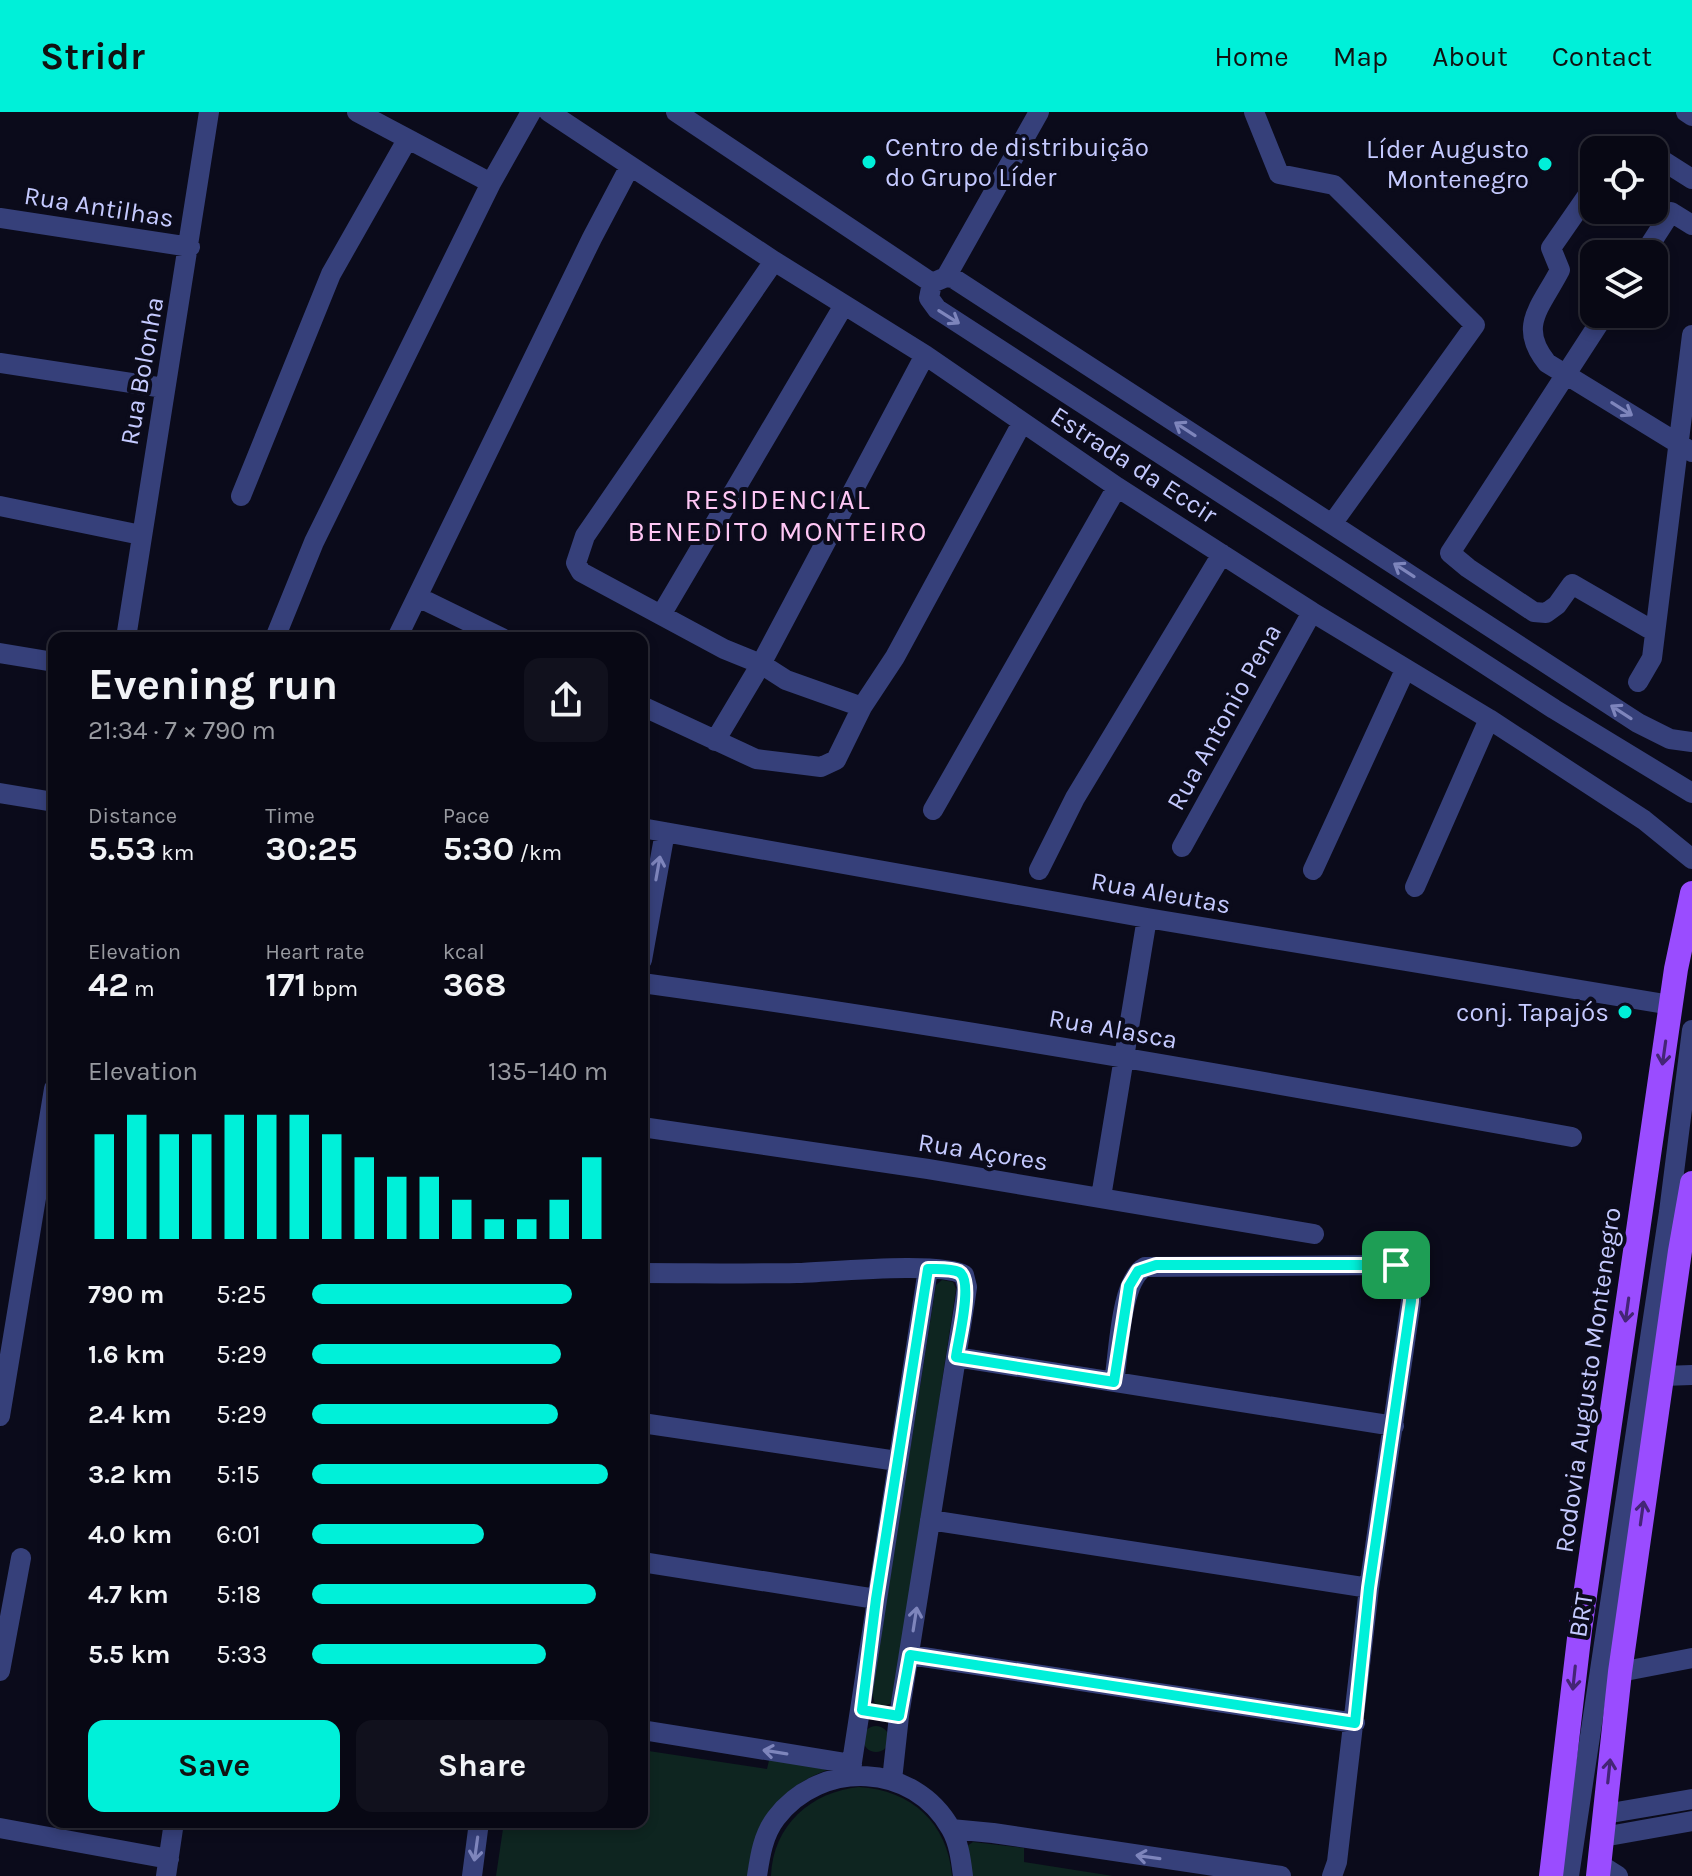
<!DOCTYPE html>
<meta charset="utf-8">
<style>
:root{--surface:#080814;--page:#11111d;--text:#f1f3f6;--muted:#989aa0;--line:#292934;--accent:#00f0d9}
body{margin:0;font-family:Karla,sans-serif;background:var(--page);color:var(--text);height:100vh;display:flex;flex-direction:column;font-size:30px;white-space:nowrap}
*{box-sizing:border-box;margin:0}
p{font-size:26px;color:var(--muted)}
.icon{flex:none;width:44px;height:44px;fill:none;stroke:currentColor;stroke-width:2;stroke-linecap:round;stroke-linejoin:round}
.map{position:relative;flex:1;overflow:hidden}
.details{position:absolute;left:48px;top:520px;width:600px;height:1196px;display:flex;flex-direction:column;background:var(--surface);border-radius:16px;box-shadow:0 4px 12px #0003,0 0 0 2px var(--line)}
.details>*{flex:none}
.buttons{position:absolute;left:1580px;top:24px;display:grid;gap:16px}
.buttons a{display:grid;place-items:center;width:88px;height:88px;border-radius:16px;background:var(--surface);box-shadow:0 4px 12px #0003,0 0 0 2px var(--line);font-size:40px}
.pin{position:absolute;display:grid;place-items:center;width:68px;height:68px;color:#fff;margin:-34px;border-radius:16px;box-shadow:0 4px 12px #0006}
.round{display:grid;place-items:center;flex:none;width:84px;height:84px;border-radius:16px;background:var(--page)}
.overview{display:flex;align-items:center;justify-content:space-between;height:136px;padding:0 40px}
h1{font-size:44px;font-weight:700;line-height:60px}
.stats{display:grid;grid-template-columns:repeat(3,1fr);gap:12px;height:136px;padding:8px 40px}
.stats div{display:grid;align-content:center}
.stats b{font-size:34px;font-weight:700}
.stats small{font-size:22px;font-weight:400}
.stats p{font-size:22px}
.chart{height:224px;padding:16px 40px}
.chart p{display:flex;justify-content:space-between}
.chart svg{width:100%;height:144px;margin-top:8px;stroke:var(--accent);stroke-width:6}
.primary-button{display:flex;gap:16px;margin-top:auto;padding:16px 40px}
.primary-button a{flex:1;height:92px;border-radius:16px;background:var(--accent);color:#111;font-size:32px;font-weight:700;line-height:92px;text-align:center}
.primary-button a+a{background:var(--page);color:var(--text)}
ul{padding:0 40px;list-style:none;font-size:26px}
li{display:grid;grid-template-columns:128px 96px 1fr;align-items:center;height:60px}
li i{height:20px;border-radius:10px;background:var(--accent)}
header{display:flex;align-items:center;gap:48px;box-sizing:border-box;height:112px;padding:0 40px;background:var(--accent);color:#111}
header strong{font-size:38px}
nav{display:flex;gap:44px;margin-inline-start:auto;font-size:28px}
.map>svg:first-child{display:block}
</style>
<header>
<strong>Stridr</strong>
<nav><a>Home</a><a>Map</a><a>About</a><a>Contact</a></nav>
</header>
<div class="map">
<svg width="1692" height="1764" viewBox="0 0 1692 1764">
<rect width="100%" height="100%" fill="#0b0b1b"/>
<!-- green -->
<path fill="#0e2520" d="M942,1168L953,1170L956,1177L894,1585L890,1592L883,1594L875,1592L872,1581L936,1173Z
M863 1627a13 13 0 1 1 26 0a13 13 0 1 1-26 0Z
M642,1638L767,1657L770,1644L827,1658C778,1676 752,1712 748,1764H496L504,1710H642Z
M859,1675C911,1678 948,1711 952,1764H771C773,1713 811,1680 859,1675Z
M973,1730L1024,1736V1750L1113,1764H970L967,1734Z"/>
<g fill="none" stroke-linecap="round" stroke-linejoin="round">
<!-- minor -->
<path stroke="#36407a" stroke-width="20" d="M357,0L491,71
M549,0L774,149L925,243L1117,375L1312,500L1489,607L1644,708L1692,747
M676,0L932,171
M1254,0L1279,62L1334,73L1475,213L1332,412
M1686,0L1692,4
M1619,38L1622,34L1647,38
M1654,43L1692,67
M1594,74L1551,136L1560,158C1541,195 1517,214 1547,251L1692,340
M0,106L190,135
M1644,142L1671,100L1692,113
M774,149L585,424L576,451L581,460L724,537L761,552L786,568L862,595
M946,165L1039,0
M1605,202L1450,441L1468,456L1534,500L1546,501L1557,493L1572,472L1655,520
M0,251L164,276
M241,384L331,162L407,28
M0,394L141,423
M418,485L502,526
M661,503L844,193
M126,526L209,0
M275,526L314,430L491,71L531,0
M397,526L592,126L630,54
M0,541L54,550
M1638,570L1652,546L1692,223
M642,594L756,647L821,655L836,648L862,595L895,545L1022,311
M715,629L761,552L925,243
M1692,630L1670,627L1638,611L953,166L946,165L932,171L929,186L937,197L1554,597L1692,681
M0,681L54,690
M933,698L1117,375
M642,716L1147,806L1671,893
M1182,735L1312,500
M1039,758L1075,686L1222,442
M1313,758L1405,558
M1415,775L1489,607
M642,848L665,720
M642,871C954,914 1263,969 1572,1025
M642,1015L928,1057L1314,1122
M1101,1085L1147,806
M642,1161C694,1161 746,1162 797,1161C830,1160 942,1149 964,1163L967,1175L965,1189L899,1604L892,1668
M956,1245L1394,1314
M1663,1264L1692,1263
M1114,1270C1119,1241 1120,1169 1145,1155L1382,1153L1404,1154L1411,1159V1189L1369,1476L1337,1750L1332,1764
M0,1304L54,977
M642,1311L897,1349
M930,1408L1369,1476
M642,1450L876,1487
M910,1543L1355,1611
M0,1559L21,1446
M1620,1560L1692,1546
M642,1618L852,1652
M850,1663L928,1157
M1605,1702L1692,1687
M0,1716L169,1747
M951,1717L993,1721L1281,1764
M1603,1725L1692,1709
M1599,1752L1618,1764
M166,1764L174,1710
M472,1764L479,1710
M757,1764C760,1744 763,1723 776,1706C821,1647 914,1650 951,1717C959,1731 961,1748 963,1764
M1569,1764L1669,1100L1692,918"/>
<!-- major -->
<path stroke="#9a4cff" stroke-width="24" d="M1551,1764L1580,1518L1676,857L1692,781
M1598,1764L1620,1560L1680,1139L1692,1071"/>
</g>
<!-- one-way arrows -->
<defs><path id="oneway-shaft" d="M-6 0H5M1.5-3L5.5 0L1.5 3" fill="none" stroke-width="1.6" stroke-linecap="round" stroke-linejoin="round" transform="scale(2)"/></defs>
<g stroke="#7e85bc">
<use href="#oneway-shaft" transform="translate(949 205) rotate(32)"/>
<use href="#oneway-shaft" transform="translate(1622 297) rotate(32)"/>
<use href="#oneway-shaft" transform="translate(1185 317) rotate(-147)"/>
<use href="#oneway-shaft" transform="translate(1404 458) rotate(-147)"/>
<use href="#oneway-shaft" transform="translate(1621 600) rotate(-147)"/>
<use href="#oneway-shaft" transform="translate(658 756) rotate(-80)"/>
<use href="#oneway-shaft" transform="translate(915 1507) rotate(-81)"/>
<use href="#oneway-shaft" transform="translate(775 1640) rotate(-171)"/>
<use href="#oneway-shaft" transform="translate(476 1737) rotate(98)"/>
<use href="#oneway-shaft" transform="translate(1148 1745) rotate(-172)"/>
</g>
<g stroke="#442576">
<use href="#oneway-shaft" transform="translate(1664 941) rotate(98)"/>
<use href="#oneway-shaft" transform="translate(1627 1198) rotate(98)"/>
<use href="#oneway-shaft" transform="translate(1642 1401) rotate(-82)"/>
<use href="#oneway-shaft" transform="translate(1574 1566) rotate(96)"/>
<use href="#oneway-shaft" transform="translate(1609 1659) rotate(-84)"/>
</g>
<g fill="none" stroke-linecap="round" stroke-linejoin="round">
<defs>
<path id="route" d="M1156,1153H1382L1404,1154L1411,1159V1189L1369,1476L1355,1611L910,1543L899,1604L862,1598L876,1487L928,1157C937,1157 951,1156 959,1160C974,1168 958,1229 956,1245L1114,1270L1129,1174L1138,1159Z"/>
</defs>
<!-- route casing -->
<use href="#route" stroke="#fff" stroke-width="16"/>
<!-- route -->
<use href="#route" stroke="#00f0d9" stroke-width="10"/>
</g>
<!-- markers -->
<g fill="#00f0d9" stroke="#0b0b1b" stroke-width="3">
<circle cx="869" cy="50" r="8"/>
<circle cx="1545" cy="52" r="8"/>
<circle cx="1625" cy="900" r="8"/>
</g>
<g text-anchor="middle" dominant-baseline="central" stroke-width="8" stroke-linejoin="round" paint-order="stroke">
<!-- poi labels -->
<g font-size="26" fill="#c5caff" stroke="#0b0b1b" text-anchor="end">
<text x="885" y="35" text-anchor="start">Centro de distribuição<tspan x="885" dy="30">do Grupo Líder</tspan></text>
<text x="1529" y="37">Líder Augusto<tspan x="1529" dy="30">Montenegro</tspan></text>
<text x="1609" y="900">conj. Tapajós</text>
</g>
<!-- street labels -->
<g font-size="26" fill="#c5caff" stroke="#0b0b1b">
<text transform="translate(99 95) rotate(9)">Rua Antilhas</text>
<text transform="translate(142 259) rotate(-80)">Rua Bolonha</text>
<text transform="translate(1134 353) rotate(33)">Estrada da Eccir</text>
<text transform="translate(1224 605) rotate(-61)">Rua Antonio Pena</text>
<text transform="translate(1161 781) rotate(10)">Rua Aleutas</text>
<text transform="translate(1113 917) rotate(10)">Rua Alasca</text>
<text transform="translate(983 1040) rotate(9)">Rua Açores</text>
<text transform="translate(1588 1268) rotate(-82)">Rodovia Augusto Montenegro</text>
<text transform="translate(1581 1503) rotate(-81)">BRT</text>
</g>
<!-- neighbourhood labels -->
<g font-size="28" letter-spacing="2" fill="#ffc7f5" stroke="#0b0b1b">
<text x="778" y="387">RESIDENCIAL<tspan x="778" dy="32">BENEDITO MONTEIRO</tspan></text>
</g>
</g>
</svg>
<div class="buttons">
<a><svg class="icon" aria-label="locate" viewBox="0 0 24 24"><circle cx="12" cy="12" r="6"/><path d="M12 2v4M12 18v4M2 12h4M18 12h4"/></svg></a>
<a><svg class="icon" aria-label="layers" viewBox="0 0 24 24"><path d="M12 4l9 5-9 5-9-5zM3 14l9 5 9-5"/></svg></a>
</div>
<div class="pin" style="left:1396px;top:1153px;background:#1e9e55"><svg class="icon" aria-label="arrive" viewBox="0 0 24 24"><path d="M6 21V4h12l-3 4 3 4H6"/></svg></div>
<section class="details">
<div class="overview"><div><h1>Evening run</h1><p>21:34 · 7 × 790 m</p></div><a class="round"><svg class="icon" aria-label="share" viewBox="0 0 24 24"><path d="M12 15V3M7 8l5-5 5 5M5 13v7h14v-7"/></svg></a></div>
<div class="stats">
<div><p>Distance</p><b>5.53<small> km</small></b></div>
<div><p>Time</p><b>30:25</b></div>
<div><p>Pace</p><b>5:30<small> /km</small></b></div>
</div>
<div class="stats">
<div><p>Elevation</p><b>42<small> m</small></b></div>
<div><p>Heart rate</p><b>171<small> bpm</small></b></div>
<div><p>kcal</p><b>368</b></div>
</div>
<div class="chart"><p><span>Elevation</span>135–140 m</p>
<svg viewBox="0 0 160 44" preserveAspectRatio="none"><path d="M5 44V12M15 44V6M25 44V12M35 44V12M45 44V6M55 44V6M65 44V6M75 44V12M85 44V19M95 44V25M105 44V25M115 44V32M125 44V38M135 44V38M145 44V32M155 44V19"/></svg>
</div>
<ul>
<li><b>790 m</b>5:25<i style="width:88%"></i></li>
<li><b>1.6 km</b>5:29<i style="width:84%"></i></li>
<li><b>2.4 km</b>5:29<i style="width:83%"></i></li>
<li><b>3.2 km</b>5:15<i style="width:100%"></i></li>
<li><b>4.0 km</b>6:01<i style="width:58%"></i></li>
<li><b>4.7 km</b>5:18<i style="width:96%"></i></li>
<li><b>5.5 km</b>5:33<i style="width:79%"></i></li>
</ul>
<div class="primary-button"><a>Save</a><a>Share</a></div>
</section>
</div>
